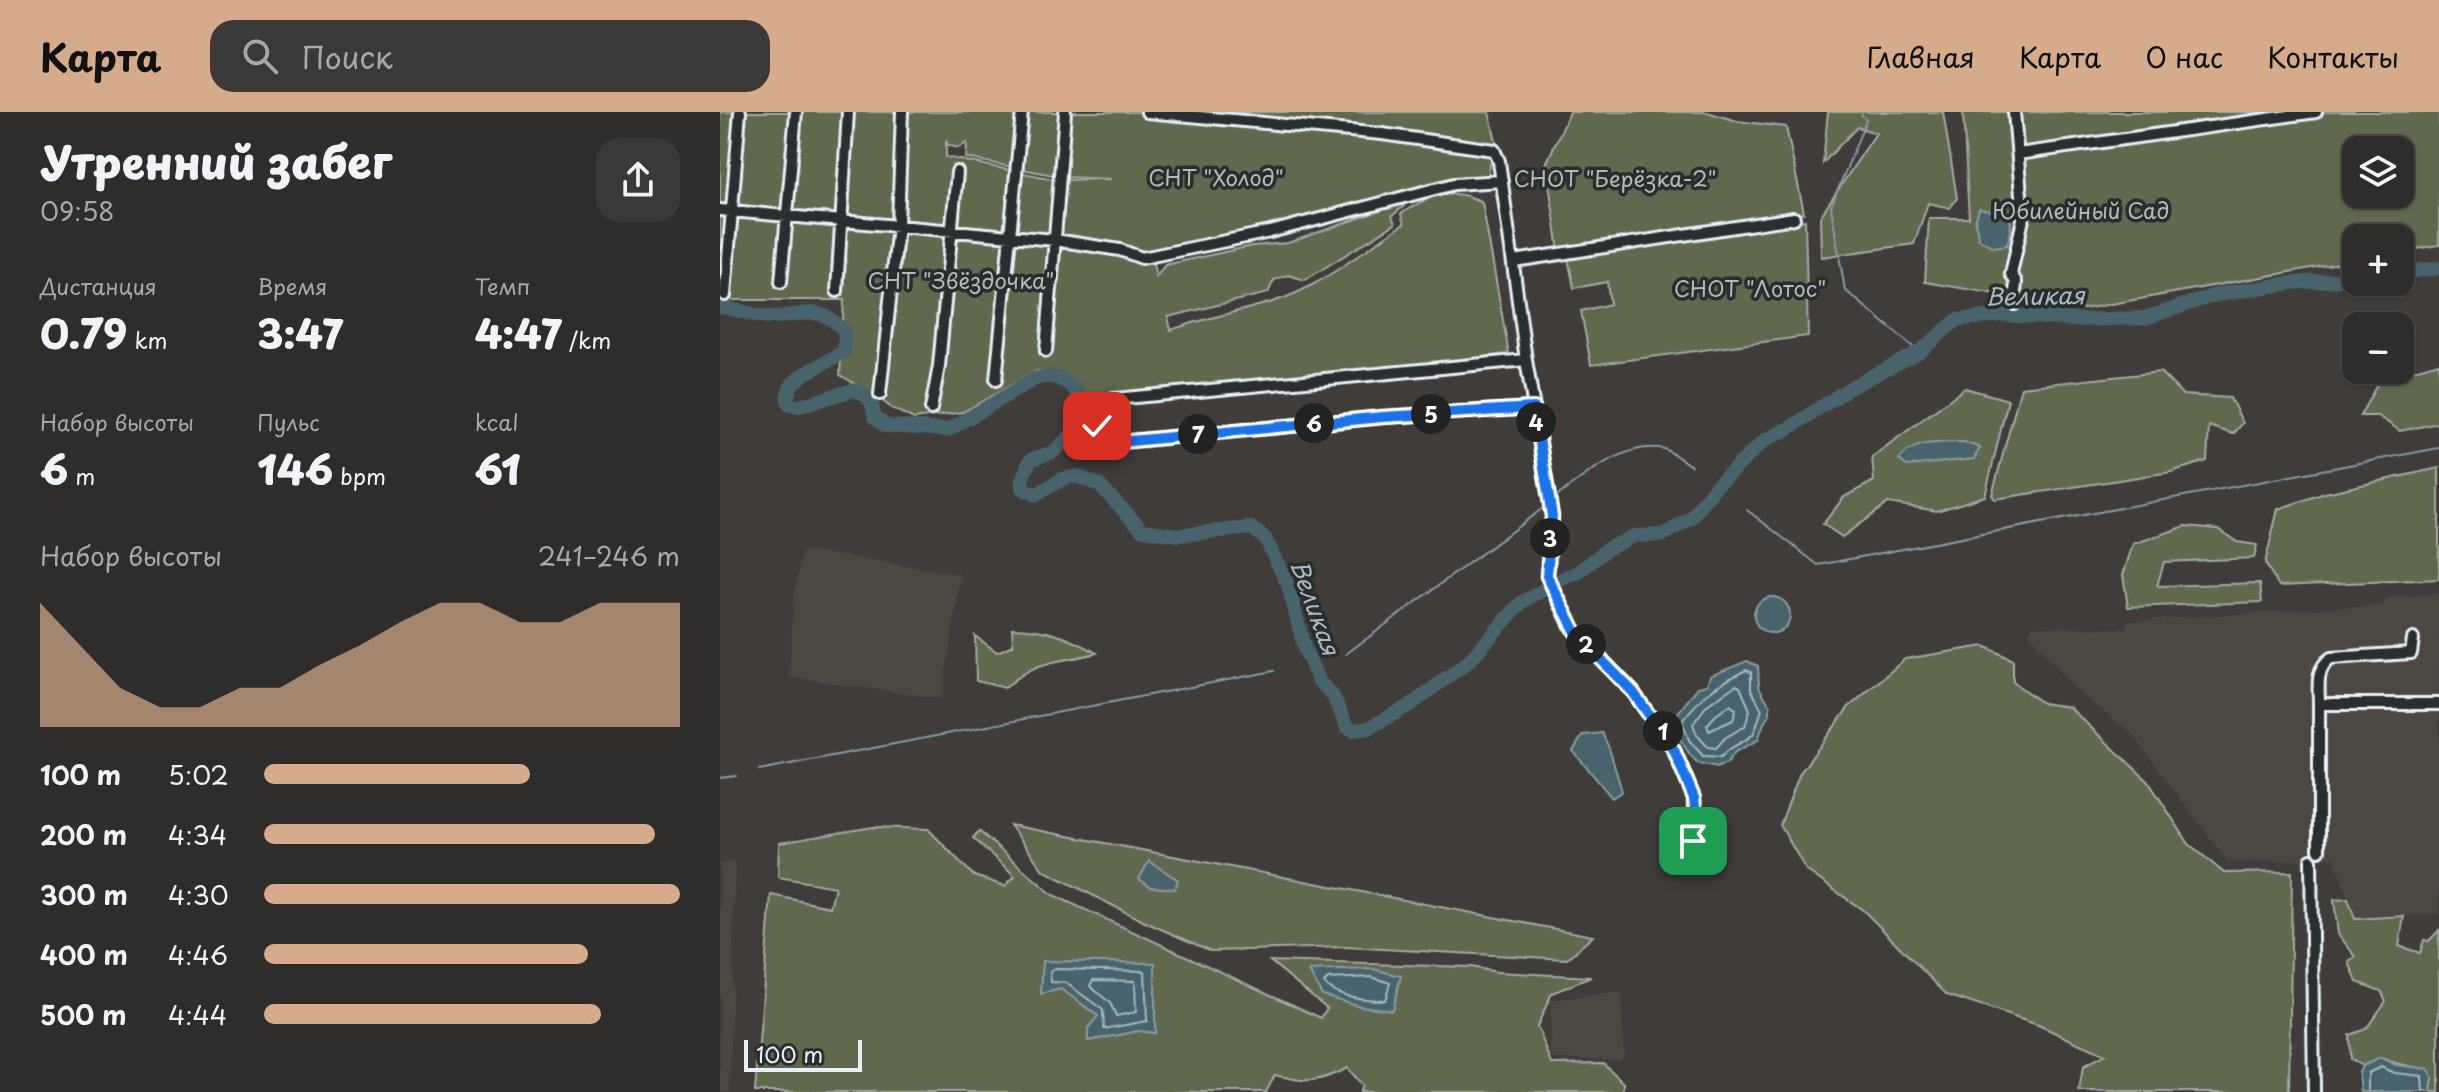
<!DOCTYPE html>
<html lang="ru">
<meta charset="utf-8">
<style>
:root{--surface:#2f2d2c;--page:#3b3938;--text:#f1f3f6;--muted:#a7a8a9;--line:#4a4948;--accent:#d6ab8b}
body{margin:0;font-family:"Playpen Sans",sans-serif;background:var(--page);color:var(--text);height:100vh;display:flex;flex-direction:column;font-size:30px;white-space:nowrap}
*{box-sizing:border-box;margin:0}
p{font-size:26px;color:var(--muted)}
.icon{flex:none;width:44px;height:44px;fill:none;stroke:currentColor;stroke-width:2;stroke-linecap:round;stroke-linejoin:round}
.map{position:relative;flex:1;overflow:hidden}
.drawer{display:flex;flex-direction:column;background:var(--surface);width:720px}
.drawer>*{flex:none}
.buttons{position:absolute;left:1622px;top:24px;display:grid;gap:16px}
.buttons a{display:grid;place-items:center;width:72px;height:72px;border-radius:16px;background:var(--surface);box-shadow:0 2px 6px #0004,0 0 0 2px var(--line);font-size:40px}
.scale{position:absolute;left:24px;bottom:20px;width:118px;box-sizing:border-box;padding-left:8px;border:4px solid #e8f1f8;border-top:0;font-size:22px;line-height:28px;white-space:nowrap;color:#e8f1f8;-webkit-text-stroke:6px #2a2d2e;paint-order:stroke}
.pin{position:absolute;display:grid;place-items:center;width:68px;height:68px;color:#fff;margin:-34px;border-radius:16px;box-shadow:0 4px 12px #0006}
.km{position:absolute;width:40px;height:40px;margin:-20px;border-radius:50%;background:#222;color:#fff;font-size:22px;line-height:40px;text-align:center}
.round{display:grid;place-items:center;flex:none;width:84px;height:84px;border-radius:24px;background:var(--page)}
.headline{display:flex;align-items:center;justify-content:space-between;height:136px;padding:0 40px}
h1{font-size:44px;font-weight:800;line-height:60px}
.metrics{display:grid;grid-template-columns:repeat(3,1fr);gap:12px;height:136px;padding:8px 40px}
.metrics div{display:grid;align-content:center}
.metrics b{font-size:40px;font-weight:800}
.metrics small{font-size:22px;font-weight:400}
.metrics p{font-size:22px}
.chart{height:224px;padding:16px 40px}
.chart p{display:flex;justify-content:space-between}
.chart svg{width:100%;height:144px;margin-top:8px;fill:var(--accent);opacity:.7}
ul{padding:0 40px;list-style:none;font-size:26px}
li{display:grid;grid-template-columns:128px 96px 1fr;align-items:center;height:60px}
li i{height:20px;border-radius:10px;background:var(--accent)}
header{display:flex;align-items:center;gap:48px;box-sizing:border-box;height:112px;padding:0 40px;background:var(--accent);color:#111}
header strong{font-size:38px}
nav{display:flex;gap:44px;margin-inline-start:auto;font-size:28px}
.search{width:560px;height:72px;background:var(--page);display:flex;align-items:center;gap:20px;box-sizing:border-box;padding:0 28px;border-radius:24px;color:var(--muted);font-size:30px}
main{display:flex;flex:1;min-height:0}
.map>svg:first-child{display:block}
</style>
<header>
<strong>Карта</strong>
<div class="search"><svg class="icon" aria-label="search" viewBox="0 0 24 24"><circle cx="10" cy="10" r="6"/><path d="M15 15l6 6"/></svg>Поиск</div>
<nav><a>Главная</a><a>Карта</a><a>О нас</a><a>Контакты</a></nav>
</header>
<main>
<section class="drawer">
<div class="headline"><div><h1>Утренний забег</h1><p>09:58</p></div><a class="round"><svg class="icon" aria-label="share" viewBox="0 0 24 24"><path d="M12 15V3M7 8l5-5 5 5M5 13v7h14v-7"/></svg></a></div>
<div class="metrics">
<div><p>Дистанция</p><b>0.79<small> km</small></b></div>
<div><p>Время</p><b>3:47</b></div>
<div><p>Темп</p><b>4:47<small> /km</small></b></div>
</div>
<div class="metrics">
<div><p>Набор высоты</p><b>6<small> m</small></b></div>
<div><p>Пульс</p><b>146<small> bpm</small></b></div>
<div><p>kcal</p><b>61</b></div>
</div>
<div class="chart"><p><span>Набор высоты</span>241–246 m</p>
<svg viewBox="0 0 160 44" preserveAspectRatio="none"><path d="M0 44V6L10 19L20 32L30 38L40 38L50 32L60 32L70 25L80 19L90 12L100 6L110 6L120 12L130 12L140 6L150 6L160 6V44z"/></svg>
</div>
<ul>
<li><b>100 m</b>5:02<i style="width:64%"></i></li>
<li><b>200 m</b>4:34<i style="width:94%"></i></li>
<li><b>300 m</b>4:30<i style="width:100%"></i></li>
<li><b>400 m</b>4:46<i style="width:78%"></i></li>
<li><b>500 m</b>4:44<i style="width:81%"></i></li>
</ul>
</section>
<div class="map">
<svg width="1719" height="980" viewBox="0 0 1719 980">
<rect width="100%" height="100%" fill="#3f3c3a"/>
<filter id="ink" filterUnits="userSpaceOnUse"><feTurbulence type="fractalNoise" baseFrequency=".0125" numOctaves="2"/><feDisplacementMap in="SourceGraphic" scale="16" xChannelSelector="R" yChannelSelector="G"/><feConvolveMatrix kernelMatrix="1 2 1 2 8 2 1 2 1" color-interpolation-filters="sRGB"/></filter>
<g filter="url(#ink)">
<!-- built -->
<path fill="#4d4643" d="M83,438L241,462L222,587L69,565L74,482Z
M1719,482V802L1635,807L1614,745L1591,748L1508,750L1412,622L1355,577L1309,522L1313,514L1406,517L1408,509L1662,493L1668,486Z
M15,749L10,980H0V752Z
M902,880L904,942L900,947H831L830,888Z"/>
<!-- green -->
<path fill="#60674e" stroke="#a4aca3" stroke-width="2" fill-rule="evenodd" d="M0,0H769L777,33L772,41L768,66C703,69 643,89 581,107C532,121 482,134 431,144L436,165L445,153L532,134L568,131L682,91L684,94L672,104L675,112L585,168L568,163L554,168L548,181L448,205L451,218C485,206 519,200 552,190C600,176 642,139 684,112L681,102C707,84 732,74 762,90L789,242L371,287L340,262L317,259L243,300L194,307L171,296L158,285L120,263L124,188H0ZM226,29L228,33L238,36L247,31L246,46L343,65L391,67L338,68L226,45Z
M850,0H987L1017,9L1066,15L1084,101L839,138L826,52Z
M1108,0H1223L1237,86L1230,96L1208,91L1194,132L1101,145L1100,105L1156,21L1137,15L1103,51Z
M1243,0H1719V133L1680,140V126H1636V148L1364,197L1205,170L1209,106H1249ZM1636,38H1680V82H1636Z
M1085,108L1088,224L871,253L861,199L890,192L887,170L854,176L848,146Z
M1719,251V311L1680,319L1658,304H1640L1660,267Z
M1440,260L1463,283L1510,286L1523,311L1513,322L1489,314L1487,349L1451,360L1275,387L1272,383L1301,275Z
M1245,276L1288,288L1265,384L1217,399L1168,391L1122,425L1103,412L1124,385L1154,369L1152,345Z
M1719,356V467L1559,474L1545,451L1558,397L1605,381Z
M1466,414L1498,417L1517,430L1537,433L1534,446L1444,450L1437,474L1540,471L1542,490L1408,495L1403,463L1413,432Z
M292,516C324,516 349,525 377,541C335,552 320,545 285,576L256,569L255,524L277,540L293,533Z
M1264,534L1293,548V570L1322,591L1349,595L1428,669L1469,732L1504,761L1572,760L1569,980H1359L1363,955L1385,943L1318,913L1227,883L1144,799L1086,758L1060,713L1080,661L1129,595L1185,547Z
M290,713L873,824L847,847L625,835L491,839L425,810L323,758Z
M153,715L208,717L254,764L285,774L295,764L253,726L259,719L333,783L601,906L607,896L550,849L751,855L777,860L871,865L832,881L817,914L832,952L883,951L904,971V980H639L642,974L627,956C598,971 587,971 555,963L546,980H35L51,783L110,795L115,775L58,765L59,731Z
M1628,787L1635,807L1684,804L1679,834L1700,841L1704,828L1709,829L1719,818V980H1711L1713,966C1697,951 1683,956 1661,946L1642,954L1630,947L1629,923L1646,917L1666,889L1661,879L1637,870L1629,850L1636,845L1618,822L1614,788Z"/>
<!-- water -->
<path fill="#48646d" stroke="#889ca5" stroke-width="2" d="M1259,97L1290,102L1291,119L1287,133L1273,135L1259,127L1255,110Z
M1244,330L1260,336L1254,347L1187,354L1179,348C1193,327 1222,331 1244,330Z
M1034 503a18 18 0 1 1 36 0a18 18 0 1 1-36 0Z
M1027,549L1038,554L1039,575L1050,594V602L1044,611L1038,628L1015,640L1007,651L997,655L978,651L971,644L957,623L954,606L978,575L987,573L990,564Z
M882,621L889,636L902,679L892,686L853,639L863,623Z
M429,749L458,768L455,777L431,775L419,767Z
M323,849L435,851V921L419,919L368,929V916L378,904L341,877L321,882Z
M653,857L681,864L672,898L640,894L602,883L589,859Z
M1661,946L1676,953L1708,957L1713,966L1711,980H1641L1639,960L1642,954Z"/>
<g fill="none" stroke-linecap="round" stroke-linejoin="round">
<!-- shore -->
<path stroke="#a8b9c0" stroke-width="2" d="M1026,558L1031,560V577L1042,598C1039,604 1037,616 1033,622C1025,631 1012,632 1001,645L983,644L969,628L962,609C985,580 993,575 1026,558Z
M1016,573L1020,575L1030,598L1025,614L1005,626L996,636L988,635L977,623L973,612L987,593Z
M1010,593L1016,597L1013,608L989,619L987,613L996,603Z
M334,857L425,859L427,909L384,917L383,898L346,871L331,870L330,860Z
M652,865L670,871L665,888C648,888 614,885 604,871L608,867Z
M373,868L415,869L416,900L396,904L390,891L370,874Z
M1648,980V961L1661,955L1674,961L1702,964L1703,980"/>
<!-- stream -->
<path stroke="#889ca5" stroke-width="2" d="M1140,0L1146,8L1111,95L1125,178L1199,240
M835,386C862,365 906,328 944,337C952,340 963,349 971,354
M1027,398L1098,453L1719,336
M626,542L827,393
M39,658L554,559
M0,666L17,664"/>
<!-- river -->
<path stroke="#48646d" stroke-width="14" d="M1680,161L1719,156
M0,195C16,197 34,204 50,205C84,205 97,190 125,219L124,240L84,262L72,272L67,285L70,293L80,294L133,278L143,281L151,290L155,305L166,314L228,318L315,267C344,258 365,281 367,309L333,340L310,348L302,368V376L316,383L342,367L357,364L379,373L423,418L458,423L531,416L545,426L568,473L585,538L598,568L613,584L627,615L634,618L649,616L692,592L749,549L802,490L827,476
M836,470L859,460L887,437L914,424L943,423L972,406L995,375L1045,328L1068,317L1131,275L1199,240L1237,208L1284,203L1356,208L1425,206L1496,183L1571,171L1636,167"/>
<defs>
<path id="minor" d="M427,0L662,22L774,38L779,49L806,248L832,404L827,464L852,516L913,580L954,638L974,686L973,742
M1294,0L1303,107L1291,162L1296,170L1294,192
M1298,42L1596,0
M0,98L335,128L400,138L422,146L550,120L734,72L782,69
M794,149L1074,106
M61,170L76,0
M117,179L128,0
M5,183L20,0
M326,239L345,0
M806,248L384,288L376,290L373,304L384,322L400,330L663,305L814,296
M276,268L302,0
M160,282L178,113L182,0
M211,297L219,254L237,60
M1693,527L1691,541L1611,546C1595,557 1599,575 1599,592H1719
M1599,738V592
M1591,748L1594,980"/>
</defs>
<!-- minor casing -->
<use href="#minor" stroke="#e8f1f8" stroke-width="16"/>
<!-- minor -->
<use href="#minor" stroke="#2a2d2e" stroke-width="10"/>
</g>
</g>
<g fill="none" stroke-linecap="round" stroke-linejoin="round" filter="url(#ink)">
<defs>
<path id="route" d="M377,314L392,327L400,330L663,305L814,296L832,404L827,464L858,524L913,580L954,638L974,686L976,704L973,729"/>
</defs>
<!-- route casing -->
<use href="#route" stroke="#fff" stroke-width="16"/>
<!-- route -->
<use href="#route" stroke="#1a73e8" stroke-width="10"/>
</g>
<g text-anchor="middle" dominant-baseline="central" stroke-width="7" stroke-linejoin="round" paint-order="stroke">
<!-- park labels -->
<g font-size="22" fill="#b2bab4" stroke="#2a2d2e">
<text x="496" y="64">СНТ "Холод"</text>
<text x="895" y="65">СНОТ "Берёзка-2"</text>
<text x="1361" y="97">Юбилейный Сад</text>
<text x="241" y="167">СНТ "Звёздочка"</text>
<text x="1030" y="175">СНОТ "Лотос"</text>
</g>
<!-- water labels -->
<g font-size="24" font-style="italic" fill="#a8b9c0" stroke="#2a2d2e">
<text transform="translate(1315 183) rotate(-1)">Великая</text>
<text transform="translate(596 495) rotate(70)">Великая</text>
</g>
</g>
</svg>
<div class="buttons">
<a><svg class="icon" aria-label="layers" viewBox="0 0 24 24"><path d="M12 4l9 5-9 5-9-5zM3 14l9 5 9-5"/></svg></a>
<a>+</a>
<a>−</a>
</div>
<div class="scale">100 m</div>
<div class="pin" style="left:973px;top:729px;background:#1e9e55"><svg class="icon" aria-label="arrive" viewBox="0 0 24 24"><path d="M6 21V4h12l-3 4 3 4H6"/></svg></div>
<div class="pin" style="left:377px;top:314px;background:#d93025"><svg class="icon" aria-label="check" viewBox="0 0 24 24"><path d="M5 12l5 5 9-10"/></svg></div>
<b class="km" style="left:943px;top:619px">1</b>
<b class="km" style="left:866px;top:532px">2</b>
<b class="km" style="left:830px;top:426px">3</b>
<b class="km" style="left:816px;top:310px">4</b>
<b class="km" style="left:711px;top:302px">5</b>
<b class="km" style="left:594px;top:311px">6</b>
<b class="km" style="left:478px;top:322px">7</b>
</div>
</main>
